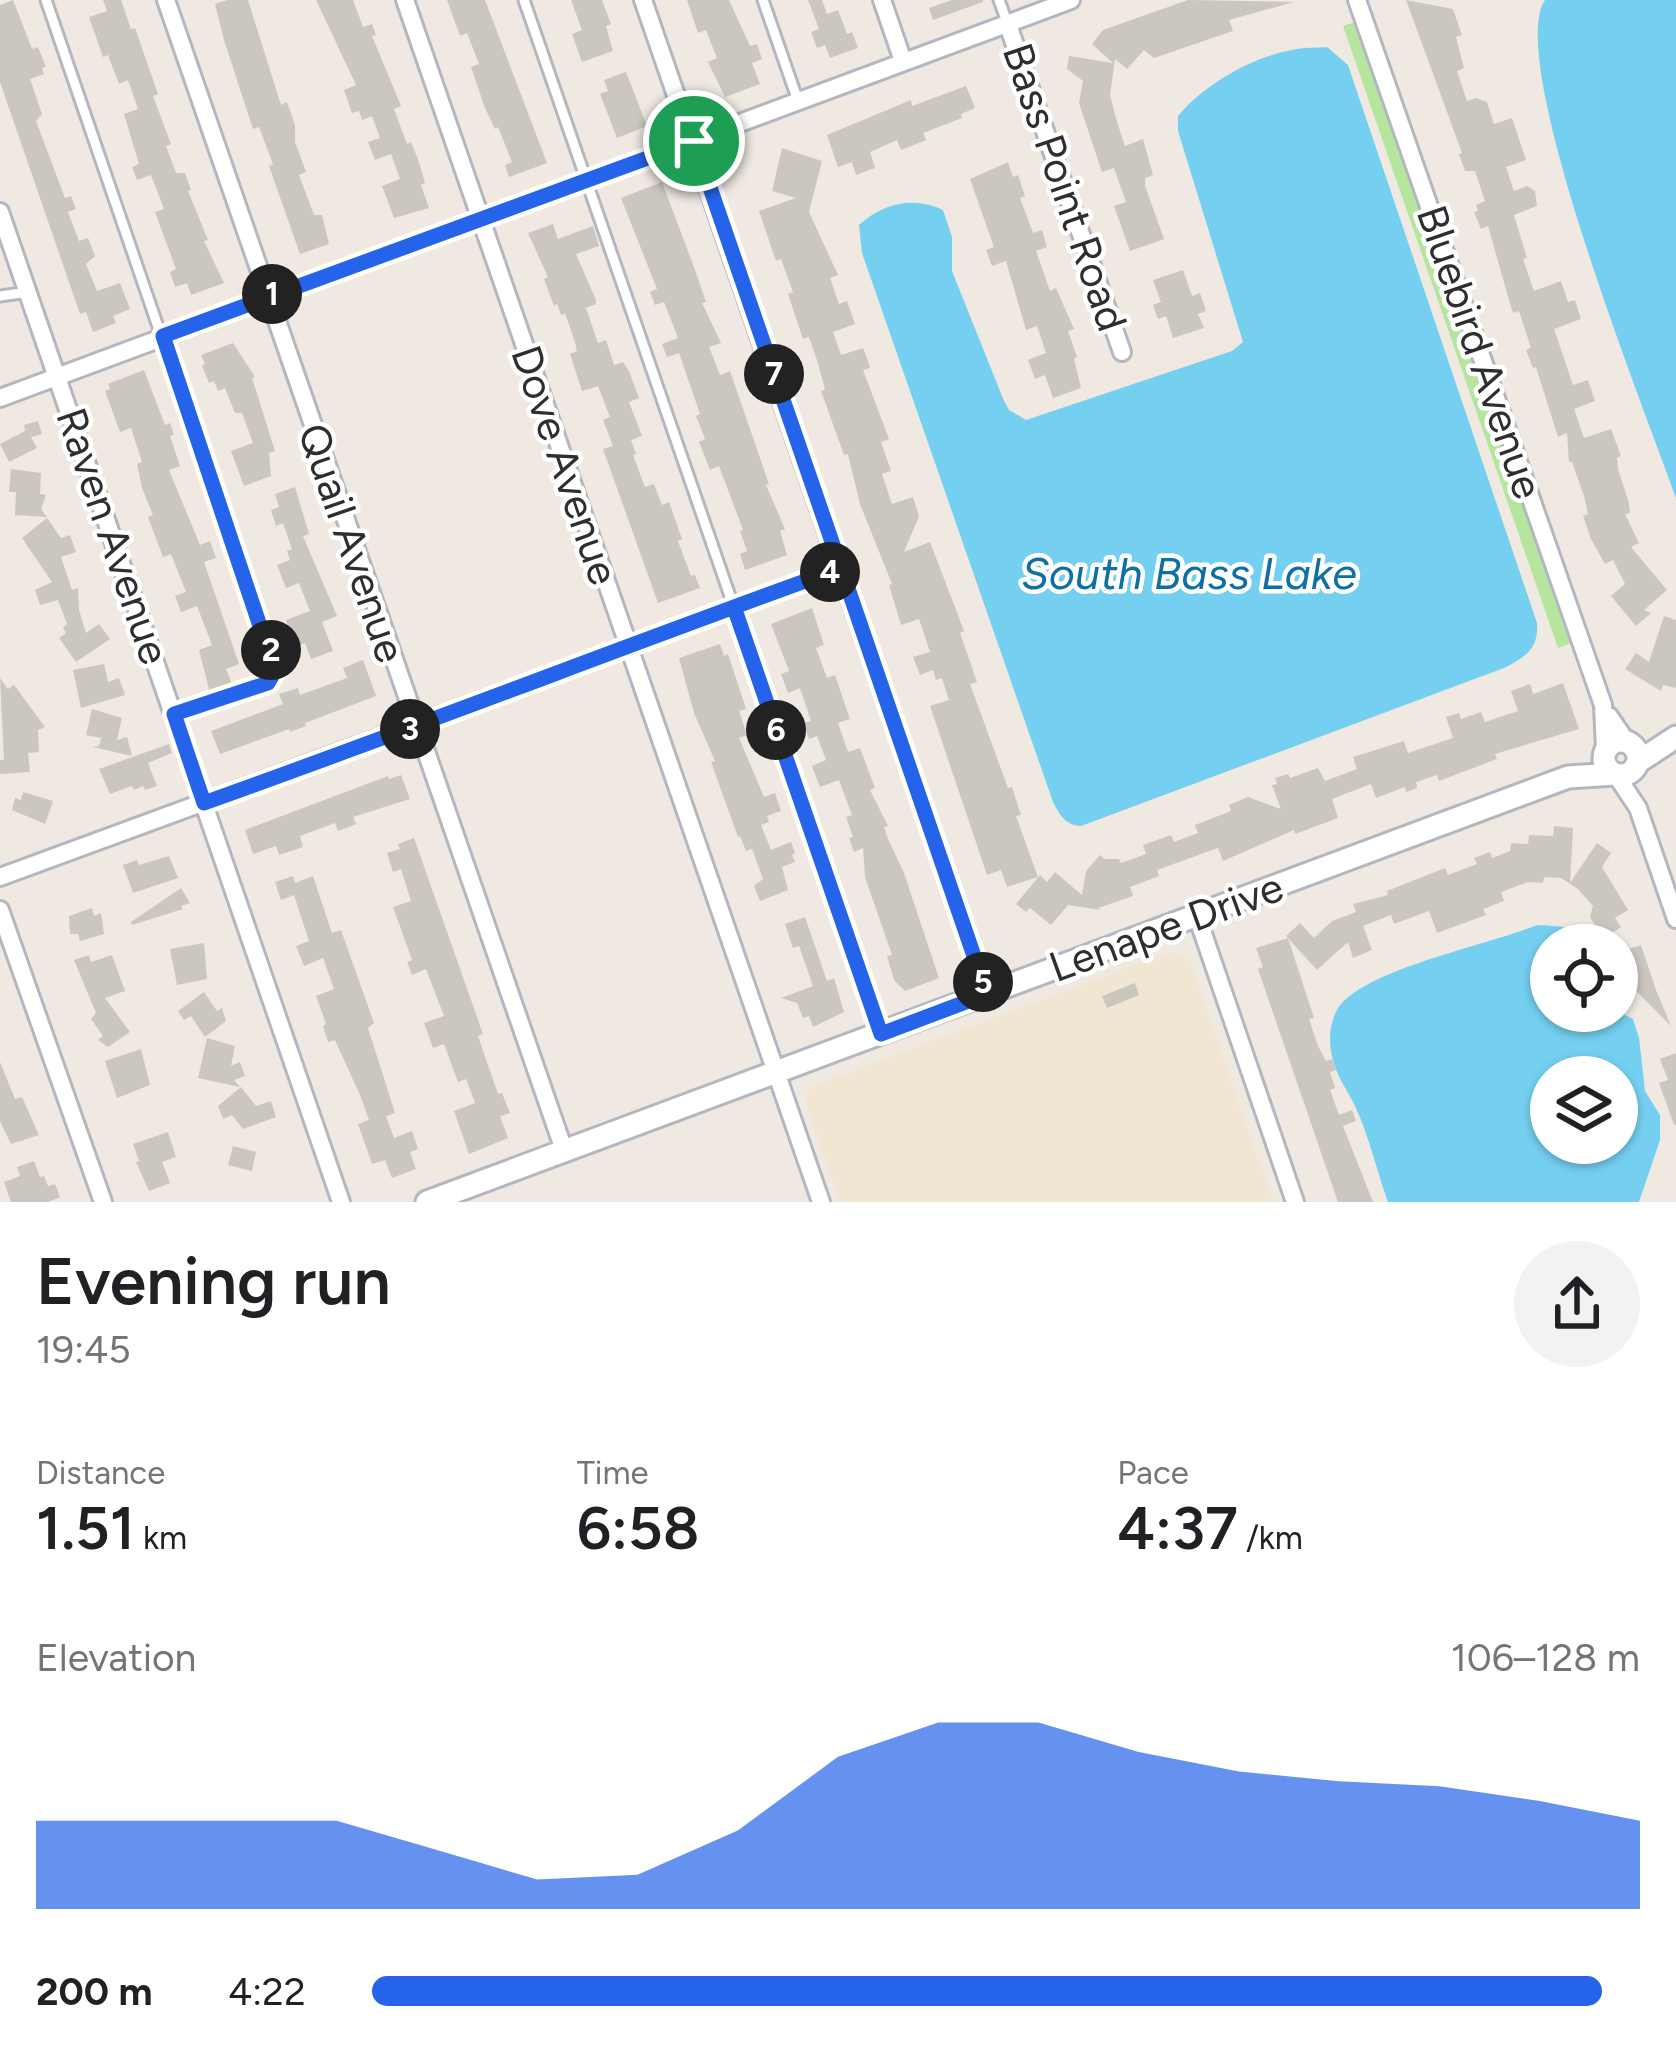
<!DOCTYPE html>
<meta charset="utf-8">
<style>
:root{--surface:#fff;--page:#f2f2f2;--text:#202124;--muted:#757577;--accent:#2563eb}
body{margin:0;font-family:Figtree,sans-serif;background:var(--page);color:var(--text);height:100vh;display:flex;flex-direction:column;font-size:45px;white-space:nowrap}
*{box-sizing:border-box;margin:0}
p{font-size:39px;color:var(--muted)}
.icon{flex:none;width:66px;height:66px;fill:none;stroke:currentColor;stroke-width:2;stroke-linecap:round;stroke-linejoin:round}
.map{position:relative;height:1202px;overflow:hidden}
.panel{display:flex;flex-direction:column;background:var(--surface);flex:1}
.panel>*{flex:none}
.buttons{position:absolute;left:1530px;top:924px;display:grid;gap:24px}
.buttons a{display:grid;place-items:center;width:108px;height:108px;border-radius:50%;background:var(--surface);box-shadow:0 3px 9px #0004;font-size:60px}
.pin{position:absolute;display:grid;place-items:center;width:102px;height:102px;color:#fff;margin:-51px;border:6px solid #fff;border-radius:50%;box-shadow:0 3px 12px #0007}
.km{position:absolute;width:60px;height:60px;margin:-30px;border-radius:50%;background:#222;color:#fff;font-size:33px;line-height:60px;text-align:center}
.round{display:grid;place-items:center;flex:none;width:126px;height:126px;border-radius:63px;background:var(--page)}
.summary{display:flex;align-items:center;justify-content:space-between;height:204px;padding:0 36px}
h1{font-size:66px;font-weight:600;line-height:90px}
.metrics{display:grid;grid-template-columns:repeat(3,1fr);gap:18px;height:204px;padding:12px 36px}
.metrics div{display:grid;align-content:center}
.metrics b{font-size:60px;font-weight:600}
.metrics small{font-size:33px;font-weight:400}
.metrics p{font-size:33px}
.chart{height:336px;padding:24px 36px}
.chart p{display:flex;justify-content:space-between}
.chart svg{width:100%;height:216px;margin-top:12px;fill:var(--accent);opacity:.7}
ul{padding:0 36px;list-style:none;font-size:39px}
li{display:grid;grid-template-columns:192px 144px 1fr;align-items:center;height:90px}
li i{height:30px;border-radius:15px;background:var(--accent)}
.map>svg:first-child{display:block}
</style>
<div class="map">
<svg width="1676" height="1202" viewBox="0 0 1676 1202">
<rect width="100%" height="100%" fill="#efe9e1"/>
<!-- education -->
<path fill="#f0e6d1" d="M1177,953L1189,959L1273,1202H840L806,1104V1094L813,1086L1164,954Z"/>
<!-- green -->
<path fill="#b6e59e" d="M1359,21L1574,642L1558,648L1343,26Z"/>
<!-- water -->
<path fill="#75cff0" fill-rule="evenodd" d="M1545,0H1676V498C1648,418 1504,60 1545,0Z
M1327,47L1348,65L1537,623C1539,649 1525,657 1504,668L1081,826C1065,825 1060,815 1053,802L862,253L859,225C883,203 914,196 943,210L952,237V271L1004,401L1009,410L1026,420L1232,351L1243,342L1178,131V116C1206,83 1254,56 1297,49C1307,47 1317,48 1327,47Z
M1537,925C1558,926 1580,926 1592,945H1551V1011H1617L1633,1019L1639,1038L1645,1091L1660,1115V1140L1639,1202H1388C1377,1171 1369,1136 1355,1106C1347,1089 1336,1076 1332,1056C1328,1040 1330,1017 1341,1004C1374,967 1488,945 1537,925ZM1617,1077V1143H1551V1077Z"/>
<!-- building -->
<path fill="#cbc7bf" d="M13,0L32,49L38,47L46,67L42,68L44,74L30,79L42,114L36,121L65,198L71,196L76,209L68,212L79,241L88,238L95,256L86,264L97,291L120,283L130,309L113,316L116,323L93,332L86,312L80,314L0,82V5Z
M103,0H121L131,29L135,28L158,94L153,96L171,144L166,146L176,173H185L191,190L188,191L208,240L204,241L224,283L191,295L187,283L175,287L170,272L176,269L155,212L164,209L151,175L137,180L132,167L139,164L124,114L138,109L128,80L119,84L108,55L103,57L89,17L107,11Z
M227,0H248L281,105L287,102L295,125V142L306,172L299,175L314,215H322L329,244L300,254L269,166L273,164L259,127L253,129L224,40L215,4Z
M316,0H353L363,27L372,24L376,35L372,36L401,106L394,109L407,144L411,142L419,162L425,183L421,185L429,208L394,218L382,186L400,179L391,154L375,160L368,142L380,138L372,116L362,120L359,111L352,113L344,90L356,85Z
M447,0H485L547,163L509,177L505,165L512,162L498,127L495,129L485,108L471,67L479,64L467,33L460,36Z
M571,0H602L611,24L606,26L613,51L582,62L572,34L582,30Z
M687,0H729L750,46L757,44L762,59L752,63L760,84L725,97L708,62L717,58L706,30L698,33Z
M808,0H822L827,14L838,10L847,34L852,32L858,48L830,58L825,45L817,48L811,32L819,29Z
M952,0H983V2L933,20L929,8Z
M1188,0L1294,2L1229,20L1233,31L1154,58L1144,50L1127,69L1115,59L1110,95L1117,122L1125,146L1143,139L1153,175L1145,178V186L1164,239L1130,251L1114,206L1126,202L1114,168L1102,172L1079,103L1083,81L1067,69L1069,56L1113,63L1092,44L1103,30Z
M1406,0L1453,9L1462,35L1456,37L1464,68L1457,71L1467,101L1476,98L1487,102L1494,124L1512,118L1526,160L1506,167L1514,191L1527,186L1535,191L1537,206L1514,215L1527,258L1523,259L1534,291L1561,281L1568,302L1575,300L1581,319L1554,329L1573,385L1588,380L1595,401L1574,409L1584,438L1611,429L1621,456L1617,458L1618,469L1629,503L1630,513L1625,514L1639,543L1631,547L1667,590L1644,610L1651,613L1636,626L1611,596L1625,584L1613,560L1605,564L1591,539L1583,516L1588,514L1584,496L1572,462H1569L1567,433L1558,437L1536,367L1533,368L1526,350L1531,348L1519,311L1513,313L1509,300L1488,226L1481,229L1474,212L1478,211L1476,205L1485,201L1475,171H1465L1459,154L1462,153Z
M626,72L647,126L617,138L600,94L608,91L604,80Z
M966,86L975,108L961,114L962,118L923,133L926,140L901,150L897,140L870,152L875,168L856,175L852,162L838,167L827,135L911,100L912,106Z
M782,148L822,161L809,212L838,275L830,278L839,304L847,301L855,324L833,332L841,355L863,348L867,358L870,368L863,370L889,439L881,442L891,471L882,474L892,504L913,497L919,516L904,552L930,542L964,631L960,633L977,682L970,684L1008,788L1012,787L1021,815L1016,816L1038,877L1007,887L1001,870L987,875L930,706L949,700L942,678L936,680L933,670L920,675L913,657L930,652L919,619L901,625L889,585L892,584L860,504L848,454L844,455L821,391L825,390L818,363L809,337L803,339L788,294L793,292L781,259L776,261L759,211L796,198L772,191Z
M1008,162L1013,177L1018,175L1025,196L1020,198L1033,233L1042,230L1047,247L1036,251L1050,291L1056,288L1074,329L1068,331L1077,357L1074,359L1081,388L1053,398L1045,375L1035,379L1028,360L1046,353L1037,326L1026,330L1006,261L992,266L986,250L994,247L970,179Z
M662,182L694,267L706,302L702,303L721,343L709,347L720,375L730,371L769,484L766,485L785,529L780,531L787,555L745,570L740,554L747,551L740,531L743,530L719,466L710,470L699,442L705,439L696,416L700,414L679,353L667,357L662,344L678,338L664,302L655,305L650,292L657,289L621,198Z
M553,224L558,239L593,226L599,246L576,254L596,300V304L586,308L598,343L606,340L614,365L623,362L629,371L639,398L629,402L642,436L631,440L636,454L633,455L645,487L654,484L662,505L669,502L682,539L678,541L691,576L695,575L700,588L658,603L603,449L613,446L603,420L610,417L598,386L582,391L570,354L577,351L575,342L565,313L561,315L557,304L554,306L544,279L548,277L528,233Z
M1183,270L1192,296L1200,293L1206,311L1198,314L1204,328L1173,338L1166,316L1158,319L1153,305L1161,302L1153,280Z
M233,343L255,377L252,378L275,451L269,453L271,476L244,486L231,451L253,443L242,413H235L225,388L218,391L214,381L209,383L202,366L205,364L201,355Z
M144,370L165,425L170,423L174,435L170,436L180,466L169,470L200,545L210,541L216,558L204,562L239,664L226,669L232,684L210,693L199,650L212,645L197,606L181,612L175,596L186,592L171,554L163,557L148,517L153,515L142,488L137,464L142,462L131,428L120,432L105,391L110,389L108,384Z
M38,421L42,434L31,437L37,448L9,462L0,444L25,431L24,425Z
M11,469L41,473L40,494L46,495L41,509L47,517L15,515L16,492H9Z
M295,487L309,534L303,536L337,616L322,622L333,651L311,659L305,643L295,646L286,620L310,611L299,583L286,588L277,565L290,560L287,551L292,549L283,523L276,526L271,510L279,507L275,494Z
M47,518L61,538L70,535L76,552L61,557L72,590L78,588L79,610L86,633L99,624L110,639L76,662L59,638L66,633L63,627L67,624L58,600L40,605L35,590L52,582L22,538Z
M812,608L824,645L816,648L827,678L835,675L850,719L838,723L848,752L860,748L875,788L870,790L888,826L884,827L888,839L904,873L939,978L905,991L894,980L887,956L892,955L865,877L863,848L854,852L849,838L853,837L846,817L852,815L839,780L820,787L812,766L826,760L817,736L809,739L803,723L811,721L800,688L788,693L781,674L789,671L771,624Z
M1664,616L1676,620V688L1663,685L1661,691L1625,669L1636,653L1649,662Z
M720,644L724,656L728,654L746,709L739,711L747,735L739,738L764,797L775,793L781,811L767,816L769,822L761,825L771,850L791,842L795,853L792,855L795,862L782,867L788,890L760,901L754,886L763,879L752,849L746,851L740,836L738,837L711,762L715,761L694,713L679,658Z
M363,660L376,696L305,723L306,726L290,732L289,729L220,754L211,731L283,704L279,694L298,688L300,695L347,678L343,668Z
M104,664L108,682L119,678L125,695L81,708L73,670Z
M0,678L8,689L14,685L45,727L38,730L39,752L28,753L30,772L0,774V760H4Z
M1563,683L1579,729L1495,754L1497,759L1439,781L1437,775L1416,782L1417,788L1406,792L1405,787L1376,798L1371,784L1332,799L1338,818L1295,834L1294,830L1223,861L1218,848L1157,870L1159,876L1130,887L1133,896L1098,908L1101,910L1068,905L1051,925L1030,908L1026,912L1016,904L1040,875L1047,882L1055,872L1082,895L1086,871L1100,855L1105,859H1119L1121,863L1146,854L1143,845L1171,835L1174,842L1198,833L1195,825L1231,811L1229,805L1248,797L1281,809L1272,785L1277,784L1275,778L1288,774L1290,778L1318,768L1325,781L1357,769L1353,757L1404,741L1408,753L1453,738L1446,717L1459,713L1461,719L1481,712L1485,722L1518,711L1511,691L1530,684L1533,694Z
M92,709L122,718L117,740L127,737L132,756L93,747L99,746L101,738L86,735Z
M169,744L172,753L148,763L157,786L145,790L143,786L134,790L132,786L110,794L99,769Z
M401,775L410,799L353,817L356,824L338,831L335,823L300,836L303,847L279,855L276,846L253,854L245,830L388,776L389,779Z
M23,792L53,801L45,824L12,810L15,798L21,800Z
M1554,826L1573,828L1570,883L1597,843L1611,853L1602,867L1628,910L1615,918L1621,927L1603,939L1590,917L1593,906L1578,889L1561,878L1544,877L1543,883L1528,882L1501,892L1504,901L1483,909L1486,915L1437,933L1429,911L1394,924L1391,915L1363,926L1372,950L1353,958L1348,942L1317,970L1286,936L1300,923L1314,938L1332,921L1356,912L1353,904L1388,895L1387,891L1445,868L1448,875L1477,864L1474,858L1490,852L1492,858L1510,851L1511,843L1528,844L1529,835L1553,836Z
M414,838L483,1034L478,1036L498,1094L502,1093L510,1113L500,1116L508,1138L469,1154L454,1111L475,1103L466,1079L458,1082L444,1044L433,1048L424,1023L444,1016L426,969L412,975L407,962L412,960L393,907L411,901L401,869L393,872L387,853L400,849L398,844Z
M169,856L178,878L133,893L123,865L137,860L139,865Z
M293,876L295,883L313,876L332,933L341,930L374,1023L368,1028L395,1113L386,1116L394,1138L412,1131L418,1149L410,1152L416,1169L392,1178L385,1160L372,1164L358,1124L369,1120L360,1095L335,1040L328,1042L323,1026L326,1024L316,996L334,989L323,958L304,966L296,946L309,941L294,895L281,900L275,882Z
M181,888L190,903L181,906L183,909L132,925L131,922Z
M92,908L94,916L101,913L104,934L80,941L78,934H70L69,916Z
M805,917L827,981L834,978L844,1012L813,1027L809,1016L803,1018L797,1003L781,998L813,986L799,946L793,948L785,924Z
M1288,938L1314,1018L1309,1019L1318,1046L1326,1061L1332,1059L1336,1070L1330,1072L1335,1088L1330,1090L1339,1115L1352,1110L1356,1121L1343,1126L1373,1202H1338L1258,969L1263,967L1256,948Z
M204,943L207,979L177,985L170,949Z
M1641,945L1656,990L1671,1026L1623,978L1617,953Z
M89,955L91,962L112,955L125,991L105,998L130,1032L108,1047L98,1040L103,1036L91,1019L96,1013L74,960Z
M1135,983L1139,995L1107,1008L1102,996Z
M204,992L217,1011L222,1008L226,1021L205,1037L191,1016L184,1020L178,1011Z
M207,1038L235,1046L231,1066L240,1062L245,1076L234,1080L240,1087L198,1078Z
M141,1049L150,1085L117,1098L105,1061Z
M1676,1053V1125H1674L1659,1083L1668,1080L1660,1059Z
M0,1062L15,1099L22,1097L39,1135L11,1144L0,1121Z
M241,1087L256,1106L271,1101L276,1117L243,1129L232,1115L223,1119L218,1106Z
M168,1132L176,1157L162,1162L170,1183L149,1191L136,1162L139,1161L133,1144Z
M233,1146L256,1152L252,1171L228,1165Z
M34,1161L40,1177L44,1176L48,1186L55,1184L60,1197L48,1202H11L4,1182L20,1176L17,1167Z"/>
<g fill="none" stroke-linecap="round" stroke-linejoin="round">
<defs>
<path id="service" d="M46,0L276,671L268,684L174,714
M524,0L881,1033
M763,0L798,101
M999,0L1007,22
M0,296L28,292"/>
<path id="minor" d="M166,0L565,1153
M405,0L821,1202
M643,0L987,994
M882,0L903,61
M1357,0L1603,705L1605,750
M1007,22L1122,352
M0,212L341,1202
M0,398L1071,0
M1609,716L1626,741
M1616,775L1638,808L1676,919
M0,877L841,568
M0,910L103,1202
M1197,916L1295,1202"/>
<path id="tertiary" d="M1604 758a17 17 0 1 1 34 0a17 17 0 1 1-34 0Z
M1638,762L1676,737
M427,1202L1568,777L1615,774"/>
</defs>
<!-- service casing -->
<use href="#service" stroke="#b4b7c1" stroke-width="15"/>
<!-- minor casing -->
<use href="#minor" stroke="#b4b7c1" stroke-width="22"/>
<!-- tertiary casing -->
<use href="#tertiary" stroke="#b4b7c1" stroke-width="27"/>
<!-- service -->
<use href="#service" stroke="#fff" stroke-width="9"/>
<!-- minor -->
<use href="#minor" stroke="#fff" stroke-width="16"/>
<!-- tertiary -->
<use href="#tertiary" stroke="#fff" stroke-width="21"/>
</g>
<g fill="none" stroke-linecap="round" stroke-linejoin="round">
<defs>
<path id="route" d="M694,141L163,336L275,671L268,683L174,714L204,803C417,727 628,645 841,568L987,994L881,1034L734,607L841,568L694,141"/>
</defs>
<!-- route casing -->
<use href="#route" stroke="#fff" stroke-width="24"/>
<!-- route -->
<use href="#route" stroke="#2563eb" stroke-width="15"/>
</g>
<g text-anchor="middle" dominant-baseline="central" stroke-width="9" stroke-linejoin="round" paint-order="stroke">
<!-- street labels -->
<g font-size="42" fill="#2e2e2e" stroke="#fff">
<text transform="translate(1065 187) rotate(71)">Bass Point Road</text>
<text transform="translate(1480 352) rotate(71)">Bluebird Avenue</text>
<text transform="translate(565 465) rotate(71)">Dove Avenue</text>
<text transform="translate(113 536) rotate(71)">Raven Avenue</text>
<text transform="translate(352 543) rotate(71)">Quail Avenue</text>
<text transform="translate(1166 927) rotate(-20)">Lenape Drive</text>
</g>
<!-- water labels -->
<g font-size="45" font-style="italic" fill="#0d6fa3" stroke="#fff">
<text x="1189" y="573">South Bass Lake</text>
</g>
</g>
</svg>
<div class="buttons">
<a><svg class="icon" aria-label="locate" viewBox="0 0 24 24"><circle cx="12" cy="12" r="6"/><path d="M12 2v4M12 18v4M2 12h4M18 12h4"/></svg></a>
<a><svg class="icon" aria-label="layers" viewBox="0 0 24 24"><path d="M12 4l9 5-9 5-9-5zM3 14l9 5 9-5"/></svg></a>
</div>
<div class="pin" style="left:694px;top:141px;background:#1e9e55"><svg class="icon" aria-label="arrive" viewBox="0 0 24 24"><path d="M6 21V4h12l-3 4 3 4H6"/></svg></div>
<b class="km" style="left:272px;top:294px">1</b>
<b class="km" style="left:271px;top:650px">2</b>
<b class="km" style="left:410px;top:729px">3</b>
<b class="km" style="left:830px;top:572px">4</b>
<b class="km" style="left:983px;top:982px">5</b>
<b class="km" style="left:776px;top:730px">6</b>
<b class="km" style="left:774px;top:374px">7</b>
</div>
<section class="panel">
<div class="summary"><div><h1>Evening run</h1><p>19:45</p></div><a class="round"><svg class="icon" aria-label="share" viewBox="0 0 24 24"><path d="M12 15V3M7 8l5-5 5 5M5 13v7h14v-7"/></svg></a></div>
<div class="metrics">
<div><p>Distance</p><b>1.51<small> km</small></b></div>
<div><p>Time</p><b>6:58</b></div>
<div><p>Pace</p><b>4:37<small> /km</small></b></div>
</div>
<div class="chart"><p><span>Elevation</span>106–128 m</p>
<svg viewBox="0 0 160 44" preserveAspectRatio="none"><path d="M0 44V26L10 26L20 26L30 26L40 32L50 38L60 37L70 28L80 13L90 6L100 6L110 12L120 16L130 18L140 19L150 22L160 26V44z"/></svg>
</div>
<ul>
<li><b>200 m</b>4:22<i style="width:97%"></i></li>
</ul>
</section>
